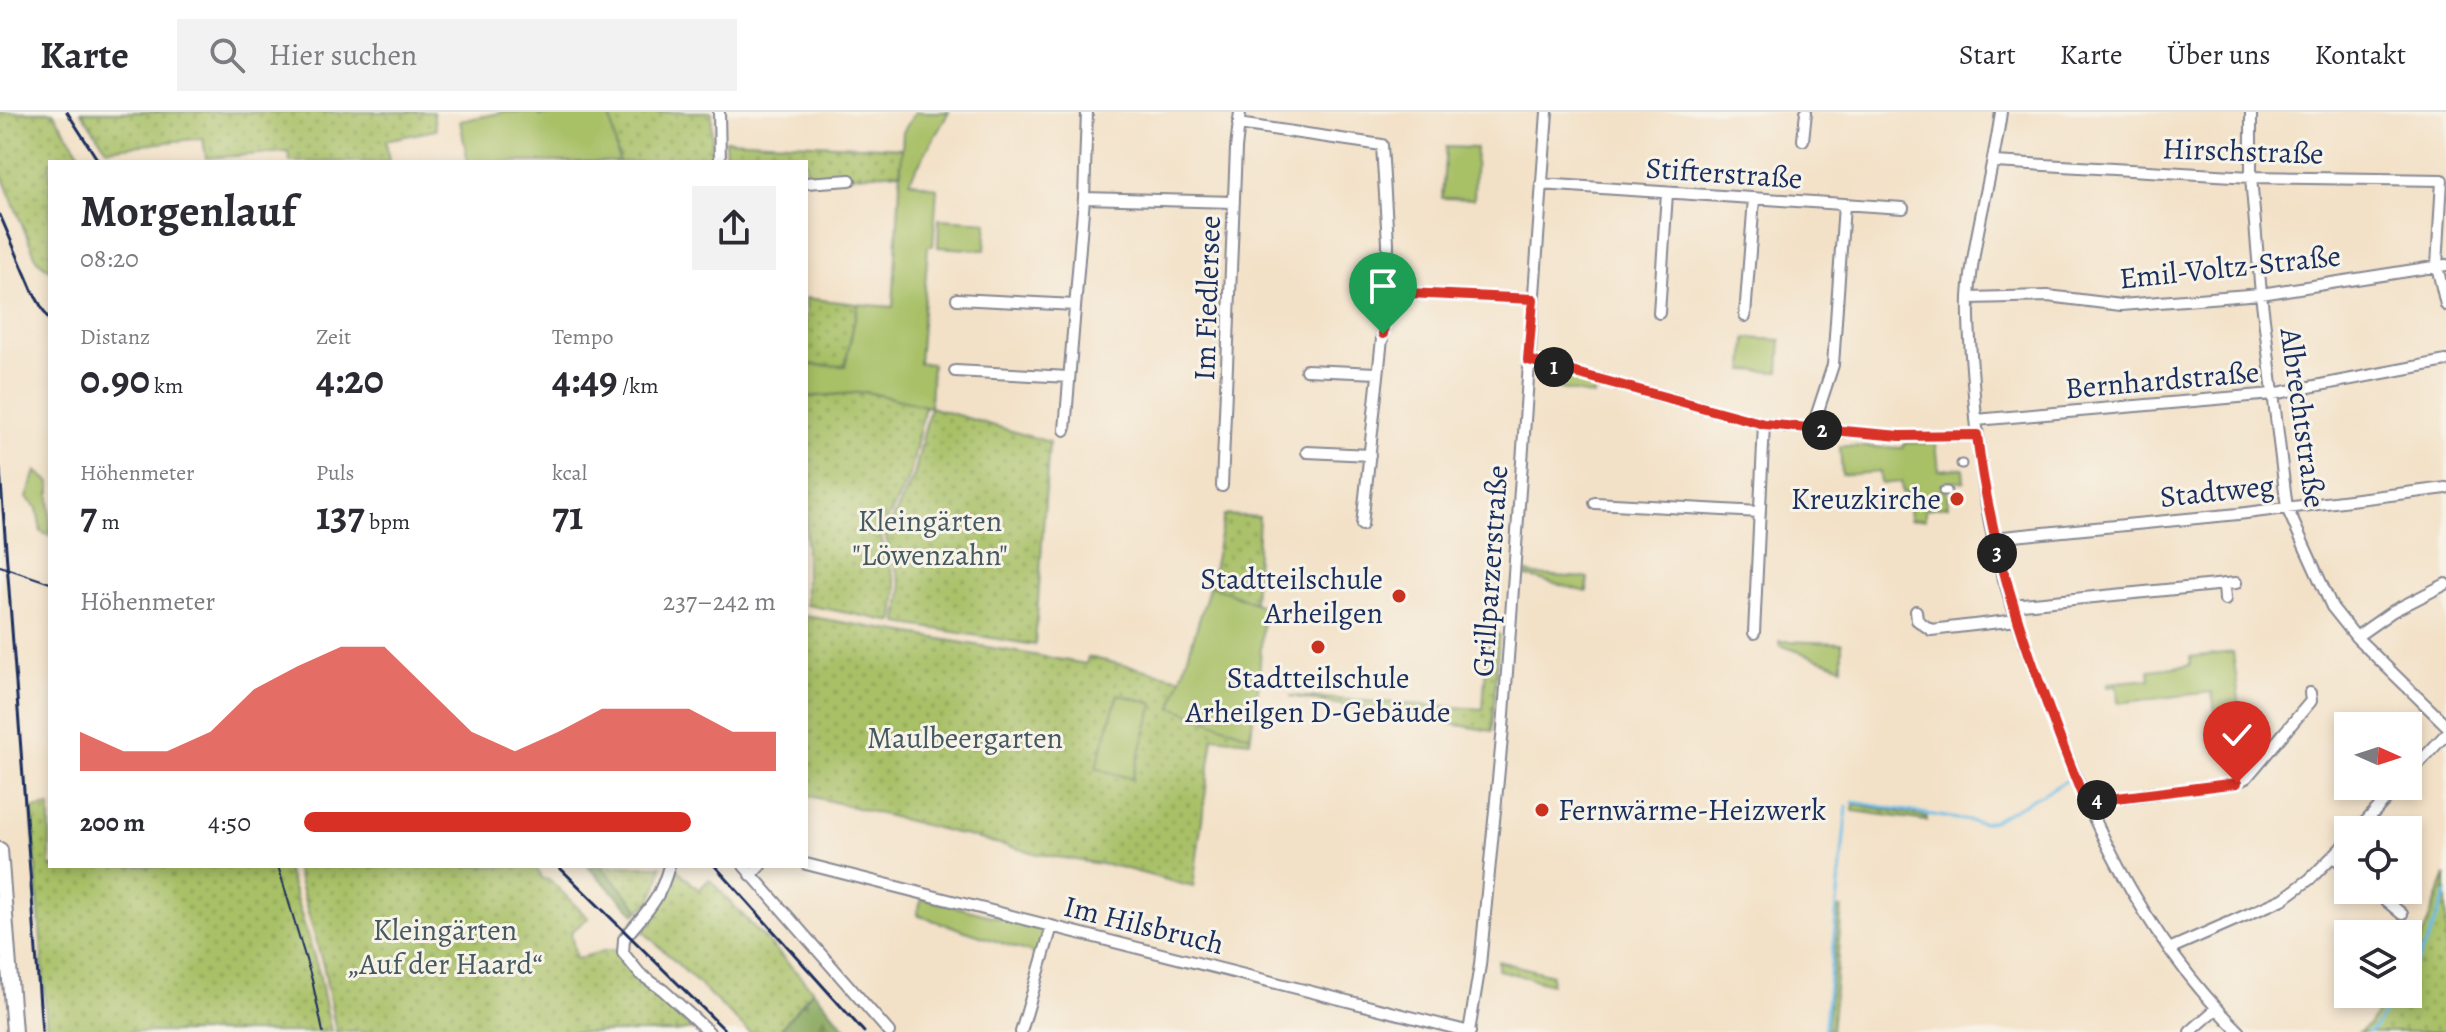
<!DOCTYPE html>
<html lang="de">
<meta charset="utf-8">
<style>
:root{--surface:#fff;--page:#f2f2f3;--text:#2b2b33;--muted:#7c7c81;--line:#e1e1e2;--accent:#d93025}
body{margin:0;font-family:Alegreya,serif;background:var(--page);color:var(--text);height:100vh;display:flex;flex-direction:column;font-size:30px;white-space:nowrap}
*{box-sizing:border-box;margin:0}
p{font-size:26px;color:var(--muted)}
.icon{flex:none;width:44px;height:44px;fill:none;stroke:currentColor;stroke-width:2;stroke-linecap:round;stroke-linejoin:round}
.map{position:relative;flex:1;overflow:hidden}
.details{position:absolute;left:48px;top:48px;width:760px;height:708px;display:flex;flex-direction:column;background:var(--surface);border-radius:0px;box-shadow:0 4px 12px #0003}
.details>*{flex:none}
.needle{width:52px;rotate:93deg}
.tools{position:absolute;left:2334px;top:600px;display:grid;gap:16px}
.tools a{display:grid;place-items:center;width:88px;height:88px;border-radius:0px;background:var(--surface);box-shadow:0 4px 12px #0003;font-size:40px}
.pin{position:absolute;display:grid;place-items:center;width:68px;height:68px;color:#fff;margin:-82px -34px;border-radius:50% 50% 50% 0;rotate:-45deg;box-shadow:0 0 8px #0007}
.pin .icon{rotate:45deg}
.km{position:absolute;width:40px;height:40px;margin:-20px;border-radius:50%;background:#222;color:#fff;font-size:22px;line-height:40px;text-align:center}
.round{display:grid;place-items:center;flex:none;width:84px;height:84px;border-radius:0px;background:var(--page)}
.head{display:flex;align-items:center;justify-content:space-between;height:136px;padding:0 32px}
h1{font-size:44px;font-weight:700;line-height:60px}
.stats{display:grid;grid-template-columns:repeat(3,1fr);gap:12px;height:136px;padding:8px 32px}
.stats div{display:grid;align-content:center}
.stats b{font-size:40px;font-weight:700}
.stats small{font-size:22px;font-weight:400}
.stats p{font-size:22px}
.chart{height:224px;padding:16px 32px}
.chart p{display:flex;justify-content:space-between}
.chart svg{width:100%;height:144px;margin-top:8px;fill:var(--accent);opacity:.7}
ul{padding:0 32px;list-style:none;font-size:26px}
li{display:grid;grid-template-columns:128px 96px 1fr;align-items:center;height:60px}
li i{height:20px;border-radius:10px;background:var(--accent)}
header{display:flex;align-items:center;gap:48px;box-sizing:border-box;height:112px;padding:0 40px;background:var(--surface);border-bottom:2px solid var(--line)}
header strong{font-size:38px}
nav{display:flex;gap:44px;margin-inline-start:auto;font-size:28px}
.search{width:560px;height:72px;background:var(--page);display:flex;align-items:center;gap:20px;box-sizing:border-box;padding:0 28px;border-radius:0px;color:var(--muted);font-size:30px}
.map>svg:first-child{display:block}
</style>
<header>
<strong>Karte</strong>
<div class="search"><svg class="icon" aria-label="search" viewBox="0 0 24 24"><circle cx="10" cy="10" r="6"/><path d="M15 15l6 6"/></svg>Hier suchen</div>
<nav><a>Start</a><a>Karte</a><a>Über uns</a><a>Kontakt</a></nav>
</header>
<div class="map">
<svg width="2446" height="920" viewBox="0 0 2446 920">
<defs>
<pattern id="grass-dots" width="8" height="8" patternUnits="userSpaceOnUse" patternTransform="scale(2)"><rect width="8" height="8" fill="#a8c066"/><path d="M2 2h.1M6 6h.1" fill="none" stroke="#889c57" stroke-width="1.8" stroke-linecap="round"/></pattern>
<pattern id="forest-firs" width="22" height="20" patternUnits="userSpaceOnUse" patternTransform="scale(2)"><rect width="22" height="20" fill="#86a65b"/><path d="M5 1l3.5 6h-7zM16 11l3.5 6h-7z" fill="#6d884e"/></pattern>
</defs>
<rect width="100%" height="100%" fill="#f7f3e8"/>
<filter id="ink" filterUnits="userSpaceOnUse"><feTurbulence type="fractalNoise" baseFrequency=".0125" numOctaves="2"/><feDisplacementMap in="SourceGraphic" scale="16" xChannelSelector="R" yChannelSelector="G"/><feConvolveMatrix kernelMatrix="1 2 1 2 8 2 1 2 1" color-interpolation-filters="sRGB"/></filter>
<filter id="wash" filterUnits="userSpaceOnUse"><feTurbulence type="fractalNoise" baseFrequency=".006" numOctaves="4" result="noise"/><feDisplacementMap in="SourceGraphic" scale="32" xChannelSelector="R" yChannelSelector="G"/><feGaussianBlur stdDeviation="1.8" result="paint"/><feColorMatrix in="noise" values="0 0 0 0 0 0 0 0 0 0 0 0 0 0 0 0 0 1.4 0 .05"/><feComposite in="paint" operator="in"/></filter>
<g filter="url(#wash)">
<rect width="100%" height="100%" fill="#f3e1c7"/>
<!-- grass -->
<path fill="url(#grass-dots)" stroke="#627862" stroke-width="2" d="M0,0H53L85,50H50V158L37,148L0,59Z
M81,0H433L436,18L386,28L389,50H290L288,40L206,46L203,26L107,37Z
M609,0H712V50H619Z
M725,28L904,36L900,60L806,67V50H726Z
M806,186L858,192L845,255L806,253Z
M867,280L925,293L910,363L880,423L897,476L894,510L806,493V285Z
M930,295L1049,330L1035,533L898,511L902,476L885,423L914,364Z
M1224,403L1259,405L1254,491L1210,473Z
M806,504L1086,552L1088,545L1181,566L1173,594L1257,576L1250,629L1213,625L1193,775L1119,755L1038,742L806,683Z
M1488,522H1499L1492,619L1290,584L1483,597Z
M1854,692L1927,705V709L1853,699Z
M50,694V754H286L319,861L331,920H47L32,697Z
M295,754H535L543,767L550,768L588,806L571,820L576,847L607,838H617L640,868L674,892L692,917L674,920H336L324,857Z
M601,754H662C658,770 656,789 640,798Z
M674,754L699,778L709,767L813,878L778,920H749L644,820Z
M2446,763V920H2359L2369,913L2388,882H2408V850L2421,828Z
M1839,796H1842L1831,920H1826Z
M1498,849L1552,863L1551,872L1498,858Z"/>
<!-- forest -->
<path fill="url(#forest-firs)" stroke="#506a5c" stroke-width="2" d="M587,754H601L640,798L635,802Z
M813,878L849,920H778Z"/>
<!-- park -->
<path fill="#a8c066" stroke="#627862" stroke-width="2" d="M504,0H538L539,4L558,0H609L619,50H468L460,9Z
M915,0H949L909,69L937,76L933,134H928L919,251L932,252L930,295L867,280L806,285V253L845,254L858,192L893,195L903,20Z
M1446,35L1476,36L1474,87L1442,86Z
M939,107L987,110L985,138L938,135Z
M1746,226L1781,228L1779,260L1744,258Z
M1549,260L1594,271V284L1555,276Z
M1904,331H1936L1939,358L1963,356L1964,369L1946,371L1948,394L1925,397V407L1910,408L1908,380L1902,381L1901,370L1881,372L1880,360L1842,363L1840,334L1903,336Z
M36,359L50,370V424L41,420L37,396L27,386Z
M1522,459L1536,463L1588,466L1587,480L1522,463Z
M1210,473L1264,495L1258,577L1250,624L1172,595Z
M1780,529L1842,531V555L1780,533Z
M2233,540L2240,596L2215,599L2212,580L2118,591L2117,574L2107,575V571L2150,567L2149,558L2190,553V545Z
M1118,582L1154,592L1132,667L1096,656Z
M922,786L1041,817L1046,823L1041,844L917,803Z"/>
<g fill="none" stroke-linecap="round" stroke-linejoin="round">
<!-- stream -->
<path stroke="#6dbee8" stroke-width="3" d="M1853,690L1982,711L1993,709L2066,669
M2408,864L2428,829L2446,781
M1824,920L1847,694
M2368,920L2375,915L2396,882"/>
</g>
</g>
<g filter="url(#ink)">
<g fill="none" stroke-linecap="round" stroke-linejoin="round">
<defs>
<path id="pedestrian" d="M1961,352H1962
M1943,379H1947"/>
<path id="minor" d="M719,0L720,50
M2001,0C1993,62 1973,123 1969,185C1968,213 1971,242 1973,270C1977,323 1982,375 1993,426C2004,474 2021,519 2037,565C2083,694 2140,823 2240,920
M2251,0V65L2261,182L2287,396L2332,495L2356,525L2446,613
M1238,12L1382,33L1388,131L1387,180L1362,413
M1803,28L1806,0
M1995,50L2251,65L2442,68L2437,154L2446,193
M806,71L850,68
M1541,72L1903,96
M1084,86L1234,90
M1387,180L1533,187
M1969,186L2048,184L2121,193L2261,182L2446,153
M957,187L1075,193
M1659,201L1667,81
M1745,204L1754,87
M1528,248L1764,312L1900,324L1977,323
M1306,258L1378,261
M955,259L1069,265
M1976,308L2273,282L2446,249
M1812,317L1833,253L1844,93
M1065,318L1084,86L1087,0
M1307,340L1370,343
M1222,374L1236,37L1240,0
M1595,391L1760,400
M1993,426L2238,402L2446,376
M2224,472L2225,488
M2012,493L2236,471
M1916,499L1917,508L1931,518L2017,508
M1754,521L1764,312
M2356,525L2393,499L2446,472
M2408,663L2446,622
M2085,690L2237,671L2247,665L2311,589L2310,581
M2358,718L2398,674
M2334,745L2348,757
M806,752L1470,920
M669,754C659,791 646,799 624,827L623,841L640,862L663,878L709,920
M744,754L889,920
M751,763L760,754
M2373,778L2402,802
M2169,837L2283,787L2310,767L2348,729
M1021,920L1052,814
M1469,920L1480,853L1503,616L1547,0
M2190,920L2216,897"/>
<path id="secondary" d="M0,738L14,920"/>
</defs>
<!-- pedestrian casing -->
<use href="#pedestrian" stroke="#878892" stroke-width="11"/>
<!-- minor casing -->
<use href="#minor" stroke="#878892" stroke-width="14"/>
<!-- secondary casing -->
<use href="#secondary" stroke="#878892" stroke-width="18"/>
<!-- pedestrian -->
<use href="#pedestrian" stroke="#fff" stroke-width="7"/>
<!-- minor -->
<use href="#minor" stroke="#fff" stroke-width="10"/>
<!-- secondary -->
<use href="#secondary" stroke="#fff" stroke-width="14"/>
<!-- tram -->
<path stroke="#1b2f5e" stroke-width="2" d="M0,454L50,471
M278,754L312,868L323,920"/>
<!-- rail -->
<path stroke="#1b2f5e" stroke-width="3" d="M67,0L99,50
M0,103L33,180L50,210
M0,357L42,920
M558,754L727,920
M715,754L864,920"/>
</g>
</g>
<g fill="none" stroke-linecap="round" stroke-linejoin="round" filter="url(#ink)">
<defs>
<path id="route" d="M1383,222L1387,180L1533,187L1528,248L1764,312L1900,324L1977,323C1992,451 2037,571 2085,690L2237,671"/>
</defs>
<!-- route casing -->
<use href="#route" stroke="#fff" stroke-width="16"/>
<!-- route -->
<use href="#route" stroke="#d93025" stroke-width="10"/>
</g>
<!-- markers -->
<g fill="#c8321e" stroke="#f7f3e8" stroke-width="3">
<circle cx="1957" cy="387" r="8"/>
<circle cx="1399" cy="484" r="8"/>
<circle cx="1318" cy="535" r="8"/>
<circle cx="1542" cy="698" r="8"/>
</g>
<g text-anchor="middle" dominant-baseline="central" stroke-width="6" stroke-linejoin="round" paint-order="stroke">
<!-- street labels -->
<g font-size="30" fill="#1b2f5e" stroke="#f7f3e8">
<text transform="translate(2243 39) rotate(2)">Hirschstraße</text>
<text transform="translate(1724 61) rotate(4)">Stifterstraße</text>
<text transform="translate(2230 155) rotate(-6)">Emil-Voltz-Straße</text>
<text transform="translate(1207 186) rotate(-88)">Im Fiedlersee</text>
<text transform="translate(2162 268) rotate(-5)">Bernhardstraße</text>
<text transform="translate(2303 306) rotate(82)">Albrechtstraße</text>
<text transform="translate(2217 379) rotate(-6)">Stadtweg</text>
<text transform="translate(1490 459) rotate(-86)">Grillparzerstraße</text>
<text transform="translate(1144 813) rotate(14)">Im Hilsbruch</text>
</g>
<!-- poi labels -->
<g font-size="30" fill="#1b2f5e" stroke="#f7f3e8" text-anchor="end">
<text x="1941" y="387">Kreuzkirche</text>
<text x="1383" y="467">Stadtteilschule<tspan x="1383" dy="34">Arheilgen</tspan></text>
<text x="1318" y="566" text-anchor="middle">Stadtteilschule<tspan x="1318" dy="34">Arheilgen D-Gebäude</tspan></text>
<text x="1558" y="698" text-anchor="start">Fernwärme-Heizwerk</text>
</g>
<!-- park labels -->
<g font-size="30" fill="#455a60" stroke="#f7f3e8">
<text x="930" y="409">Kleingärten<tspan x="930" dy="34">"Löwenzahn"</tspan></text>
<text x="965" y="626">Maulbeergarten</text>
<text x="445" y="818">Kleingärten<tspan x="445" dy="34">„Auf der Haard“</tspan></text>
</g>
</g>
</svg>
<div class="tools">
<a><svg class="needle" viewBox="-14 -14 28 28"><path d="M0-13l5 13h-10z" fill="#e53935"/><path d="M0 13l5-13h-10z" fill="#7c7c81"/></svg></a>
<a><svg class="icon" aria-label="locate" viewBox="0 0 24 24"><circle cx="12" cy="12" r="6"/><path d="M12 2v4M12 18v4M2 12h4M18 12h4"/></svg></a>
<a><svg class="icon" aria-label="layers" viewBox="0 0 24 24"><path d="M12 4l9 5-9 5-9-5zM3 14l9 5 9-5"/></svg></a>
</div>
<div class="pin" style="left:1383px;top:222px;background:#1e9e55"><svg class="icon" aria-label="arrive" viewBox="0 0 24 24"><path d="M6 21V4h12l-3 4 3 4H6"/></svg></div>
<div class="pin" style="left:2237px;top:671px;background:#d93025"><svg class="icon" aria-label="check" viewBox="0 0 24 24"><path d="M5 12l5 5 9-10"/></svg></div>
<b class="km" style="left:1554px;top:255px">1</b>
<b class="km" style="left:1822px;top:318px">2</b>
<b class="km" style="left:1997px;top:441px">3</b>
<b class="km" style="left:2097px;top:688px">4</b>
<section class="details">
<div class="head"><div><h1>Morgenlauf</h1><p>08:20</p></div><a class="round"><svg class="icon" aria-label="share" viewBox="0 0 24 24"><path d="M12 15V3M7 8l5-5 5 5M5 13v7h14v-7"/></svg></a></div>
<div class="stats">
<div><p>Distanz</p><b>0.90<small> km</small></b></div>
<div><p>Zeit</p><b>4:20</b></div>
<div><p>Tempo</p><b>4:49<small> /km</small></b></div>
</div>
<div class="stats">
<div><p>Höhenmeter</p><b>7<small> m</small></b></div>
<div><p>Puls</p><b>137<small> bpm</small></b></div>
<div><p>kcal</p><b>71</b></div>
</div>
<div class="chart"><p><span>Höhenmeter</span>237–242 m</p>
<svg viewBox="0 0 160 44" preserveAspectRatio="none"><path d="M0 44V32L10 38L20 38L30 32L40 19L50 12L60 6L70 6L80 19L90 32L100 38L110 32L120 25L130 25L140 25L150 32L160 32V44z"/></svg>
</div>
<ul>
<li><b>200 m</b>4:50<i style="width:82%"></i></li>
</ul>
</section>
</div>
